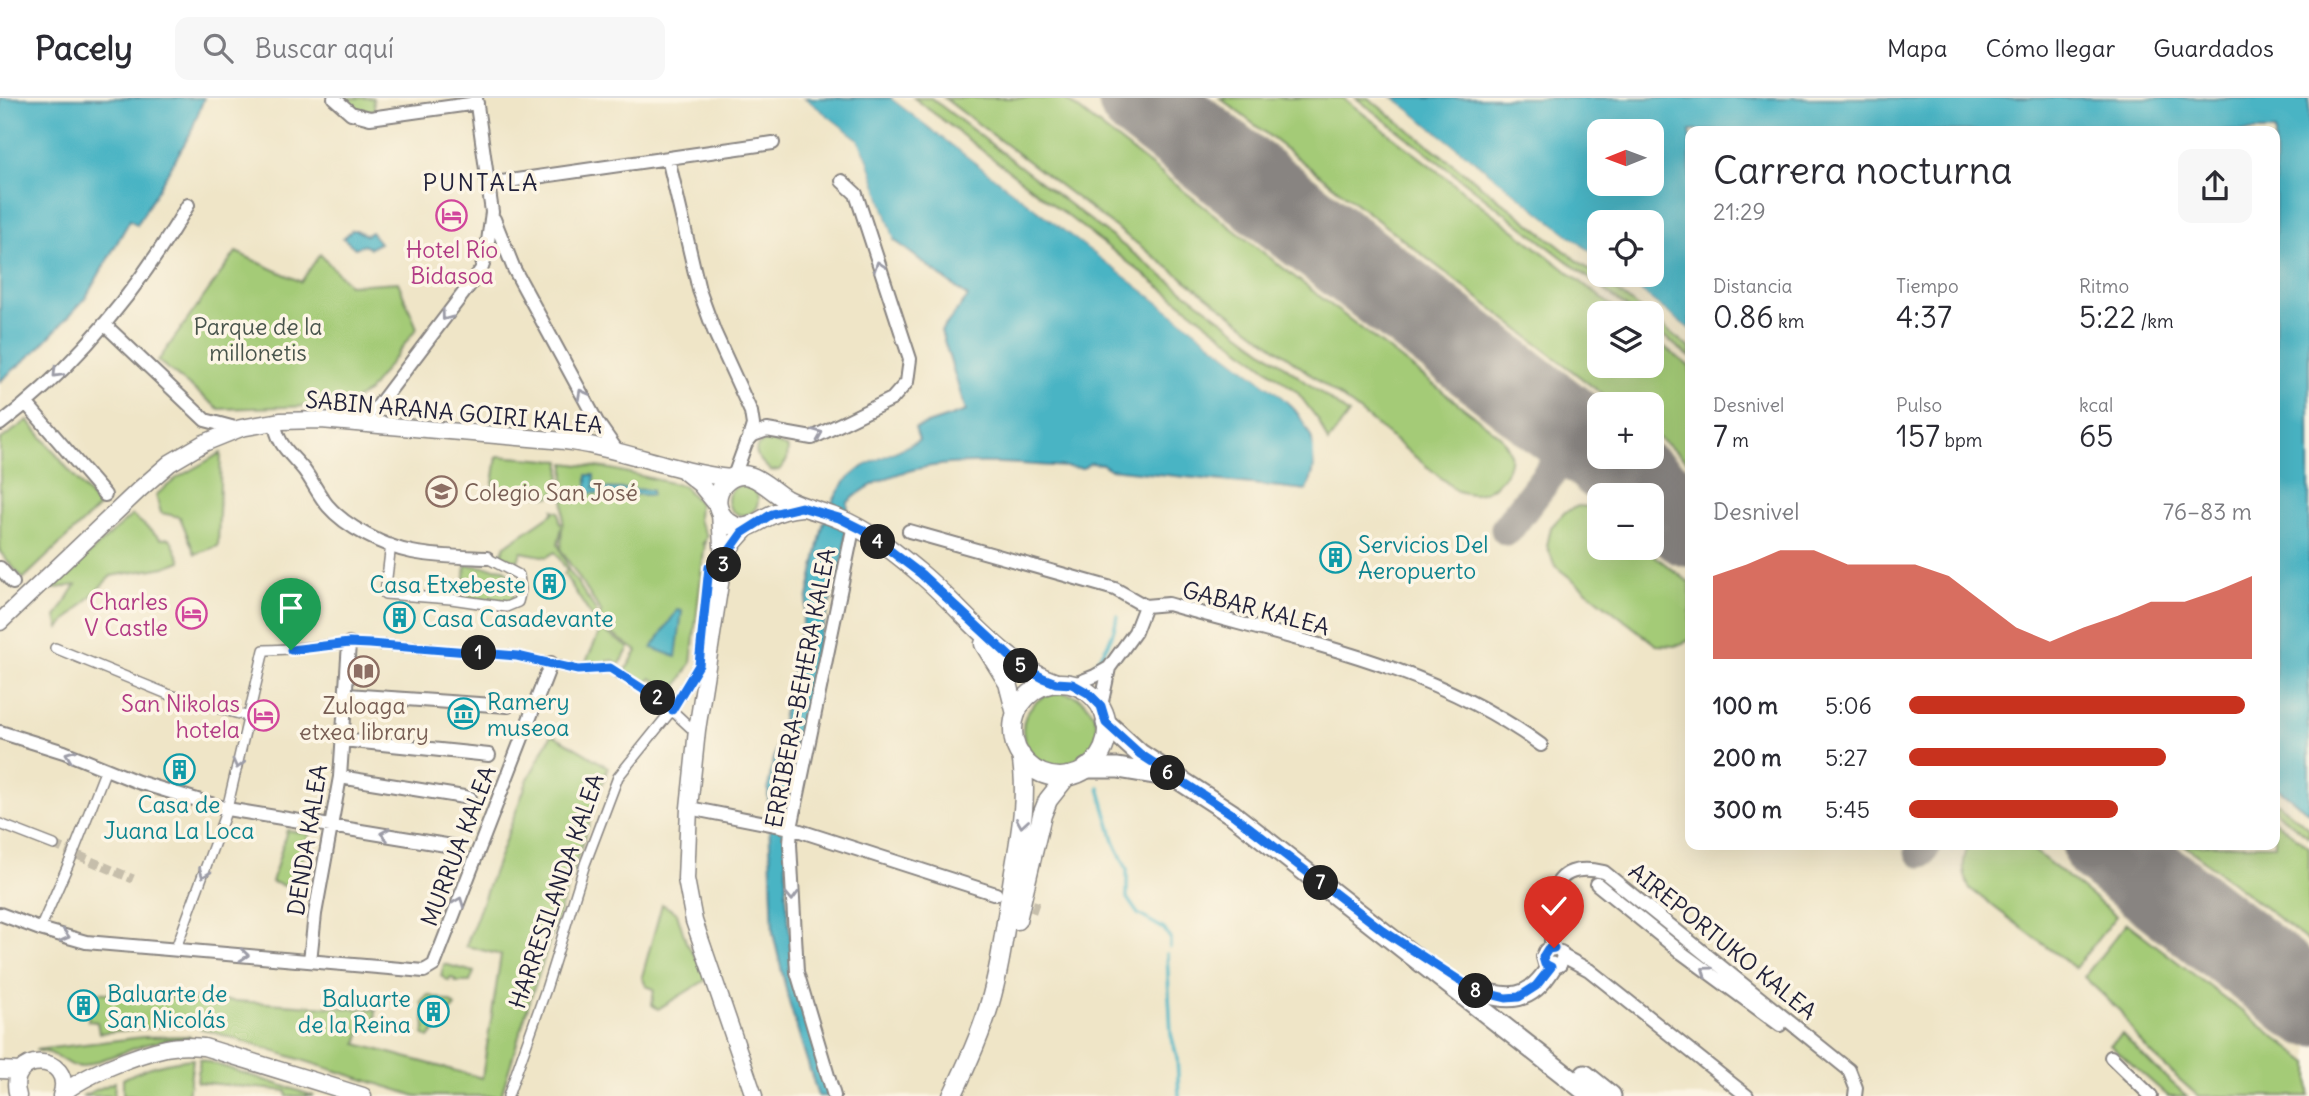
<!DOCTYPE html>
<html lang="es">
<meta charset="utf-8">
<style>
:root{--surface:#fff;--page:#f7f7f7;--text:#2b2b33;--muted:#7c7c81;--line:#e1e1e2;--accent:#c8321e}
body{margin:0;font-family:Delius,sans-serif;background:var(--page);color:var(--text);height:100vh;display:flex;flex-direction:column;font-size:26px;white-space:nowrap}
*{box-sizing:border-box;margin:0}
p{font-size:23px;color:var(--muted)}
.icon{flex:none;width:38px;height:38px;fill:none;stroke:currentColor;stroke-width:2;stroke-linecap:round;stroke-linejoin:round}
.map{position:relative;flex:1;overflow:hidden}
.sheet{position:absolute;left:1685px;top:28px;width:595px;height:724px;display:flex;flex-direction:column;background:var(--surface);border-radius:14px;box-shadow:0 7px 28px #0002}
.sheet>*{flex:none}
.needle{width:46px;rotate:269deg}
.controls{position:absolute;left:1587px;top:21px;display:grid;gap:14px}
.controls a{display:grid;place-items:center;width:77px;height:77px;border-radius:14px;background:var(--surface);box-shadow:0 7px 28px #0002;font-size:35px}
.pin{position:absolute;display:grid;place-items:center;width:60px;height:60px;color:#fff;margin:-72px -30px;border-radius:50% 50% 50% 0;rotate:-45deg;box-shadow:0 0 7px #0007}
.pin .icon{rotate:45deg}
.km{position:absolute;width:35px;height:35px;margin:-18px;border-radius:50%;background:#222;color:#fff;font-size:19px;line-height:35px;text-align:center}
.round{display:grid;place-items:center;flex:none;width:74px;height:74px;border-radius:14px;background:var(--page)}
.summary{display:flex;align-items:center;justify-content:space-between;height:119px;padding:0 28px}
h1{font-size:38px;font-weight:600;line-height:52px}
.metrics{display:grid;grid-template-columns:repeat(3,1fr);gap:10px;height:119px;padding:7px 28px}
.metrics div{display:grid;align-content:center}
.metrics b{font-size:30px;font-weight:600}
.metrics small{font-size:19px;font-weight:400}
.metrics p{font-size:19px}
.chart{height:196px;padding:14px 28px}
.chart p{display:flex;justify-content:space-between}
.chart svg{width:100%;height:126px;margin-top:7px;fill:var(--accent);opacity:.7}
ul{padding:0 28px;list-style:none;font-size:23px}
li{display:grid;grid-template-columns:112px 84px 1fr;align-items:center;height:52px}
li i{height:18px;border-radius:9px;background:var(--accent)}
header{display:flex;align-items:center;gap:42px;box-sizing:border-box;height:98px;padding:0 35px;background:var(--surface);border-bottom:2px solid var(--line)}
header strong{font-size:33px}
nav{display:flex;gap:38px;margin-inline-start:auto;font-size:24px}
.search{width:490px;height:63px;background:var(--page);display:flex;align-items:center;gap:18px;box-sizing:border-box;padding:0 24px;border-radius:14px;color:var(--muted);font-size:26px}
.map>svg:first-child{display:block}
</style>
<header>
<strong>Pacely</strong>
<div class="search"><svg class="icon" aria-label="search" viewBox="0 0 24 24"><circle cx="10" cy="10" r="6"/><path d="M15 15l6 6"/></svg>Buscar aquí</div>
<nav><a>Mapa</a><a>Cómo llegar</a><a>Guardados</a></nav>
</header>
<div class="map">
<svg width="2309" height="998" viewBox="0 0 2309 998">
<rect width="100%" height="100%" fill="#fcf5e5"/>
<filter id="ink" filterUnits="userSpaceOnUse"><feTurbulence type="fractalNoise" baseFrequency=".0143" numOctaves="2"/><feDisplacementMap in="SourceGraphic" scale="14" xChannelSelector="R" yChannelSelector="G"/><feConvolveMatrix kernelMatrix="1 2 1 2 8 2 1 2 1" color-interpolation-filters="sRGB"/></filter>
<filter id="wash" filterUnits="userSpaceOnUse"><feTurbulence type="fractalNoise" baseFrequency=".00686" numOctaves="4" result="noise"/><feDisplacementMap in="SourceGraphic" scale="28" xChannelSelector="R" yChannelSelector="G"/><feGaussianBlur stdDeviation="1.57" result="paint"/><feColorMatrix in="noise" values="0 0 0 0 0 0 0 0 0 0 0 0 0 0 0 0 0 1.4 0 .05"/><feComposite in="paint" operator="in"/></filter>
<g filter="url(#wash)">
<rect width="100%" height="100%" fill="#efe5c7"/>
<!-- green -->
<path fill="#a4cb77" stroke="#637659" stroke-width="2" d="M339,0H373L375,15L353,11Z
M914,0H931L1163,178L1349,316L1328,344L1319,323L1297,294Z
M944,0H1064L1500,338C1503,342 1507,347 1509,352C1516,372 1493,396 1474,396C1469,396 1462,394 1457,393L1359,313Z
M1220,0H1343L1621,215H1600V268H1652V239L1690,269V365L1652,335V306H1615Z
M1356,0H1368L1645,215H1634Z
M236,154L301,184L320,156L349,187L398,184L417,230L368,294L345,307L219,311L158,263Z
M1652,220L1690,250V259L1652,229Z
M28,322L99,409L23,481L0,454V342Z
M768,342L788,350L787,362L779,372L771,373C761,364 745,349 768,342Z
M221,355L218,448L195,456L180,419L161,415L156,397L177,380Z
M497,358L561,363L560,390L550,399L492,393Z
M565,365L611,371L684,388L699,405L698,422L707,438L702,447L705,444L691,565L676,590L672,588L670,592L651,580L647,586L625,573L637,553L598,526L601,514L561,452L562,428L558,446L568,469L566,471L555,454L547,459L521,454L518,463L501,457L505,448L553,415V412L559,414L560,425L563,426Z
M728 402a15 15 0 1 1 30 0a15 15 0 1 1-30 0Z
M1578,408L1590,409L1599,416L1600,450H1644L1690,485V542L1675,548L1656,547L1555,468L1547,448L1551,429L1565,414Z
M132,417L161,441L170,440L181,463L165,469L111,478L59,530L56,519L76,487L50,491Z
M466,467L504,471L515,484L513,502L503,507L463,501Z
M568,471L595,511L597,517L594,522L564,476Z
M601,531L629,550L620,566L613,562L584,568Z
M1023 632a37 37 0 1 1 74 0a37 37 0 1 1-74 0Z
M552,636L608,669L529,905L501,998H416L194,928H166L99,935L97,924L88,923L91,894L376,912L375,930H362L357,946L482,980L501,857L466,848L528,681Z
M2275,703L2309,730V739L2275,713Z
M2275,723L2309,749V844L2184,747H2275Z
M287,732L309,736L295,791L272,784Z
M1969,747H2027L2116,818L2075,870L1969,790C1963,774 1961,763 1969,747Z
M662,806L677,815L686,844L709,880L658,911L652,907L654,891L646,888L642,879Z
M2127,825L2309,965V998H2198L2161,965L2137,940L2120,913L2084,879Z
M444,866L474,874L470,884H455V881L450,880L449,883L441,878Z
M428,897L450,904L455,908L429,940L423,936L425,931L423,907L421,904Z
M2122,936L2155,970L2187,998H2168L2110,947Z
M190,938V940L166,942L147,946L81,969L71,967L50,955L35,952L143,939Z
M193,961L188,998H123V981C145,969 168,963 193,961Z
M200,961L314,998H287L286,993L197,984Z
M115,984L114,998H83L84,997Z"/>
<!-- water -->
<path fill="#48b4c4" stroke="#356b80" stroke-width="2" fill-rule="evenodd" d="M0,0H204L190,36L137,127L130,122L85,201L37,252L0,283Z
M804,0H891L1279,296C1310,324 1325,352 1307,392L1110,371L1102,366L1090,365L1083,370C1009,366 908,350 848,404L844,457L820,538L793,674L786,744V796L792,856L830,998H818L789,904L773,835L768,689L823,427C846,363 864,370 919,342L915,330L966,313L941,233L968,199L894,142L866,58L857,41Z
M1393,0H2309V715L2275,688V33H1690V232L1619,177H1652V124H1600L1599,161ZM1600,33H1652V86H1600Z
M352,132H356L366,137L371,134L380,145L370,150L363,147L355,150L343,140Z
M587,377H594V390L652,392V397L587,395Z
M677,512L682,513L676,559L652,550Z"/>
<!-- pier -->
<path fill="#efe5c7" d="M801,0H804L857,41L866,58L894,142L889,139L863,59L855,44Z
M891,0H897L1282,293L1300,310L1316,339L1318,357V376L1310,394L1307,392L1315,375L1313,340L1297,312L1279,296Z
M1389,0H1393L1599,161L1600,165Z
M1616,177H1619L1690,232V236Z
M919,342L862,368L845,382L833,400L830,399L843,380L860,365Z"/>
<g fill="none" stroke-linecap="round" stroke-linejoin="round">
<!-- stream -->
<path stroke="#48b4c4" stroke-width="3.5" d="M1094,567C1106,551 1114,538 1117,518
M1099,690L1115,746L1127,771V800L1138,816L1164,831L1170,840V849
M1167,856L1171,936L1177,959L1179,998"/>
<!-- taxiway -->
<path stroke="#888481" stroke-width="33" d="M1545,313C1562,329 1566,347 1556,367
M1507,431L1556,367C1570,356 1582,352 1600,357
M1921,753L1925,747"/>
<!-- runway -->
<path stroke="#888481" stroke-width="86" d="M1141,0L1600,355
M1604,359L1690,426
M2105,747L2309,905"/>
</g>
</g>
<g filter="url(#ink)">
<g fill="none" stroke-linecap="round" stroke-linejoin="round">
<!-- pedestrian-tunnel -->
<path stroke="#c6beab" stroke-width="9" stroke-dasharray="9 4.5" stroke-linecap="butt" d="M54,747L133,781"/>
<!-- minor-tunnel -->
<path stroke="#c6beab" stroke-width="12" stroke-dasharray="12 6" stroke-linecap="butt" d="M1015,802L1038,810"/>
<defs>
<path id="pedestrian" d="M391,446L385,496L451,501L506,509L518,504L521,492L519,477L487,460
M55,550L170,597L250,619
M0,726L54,747
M40,831L72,758L106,671
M176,850L227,711L264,552C300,552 335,544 370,546L517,558L577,572L610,570L663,604L692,631L697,632
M508,998L546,891L585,766L618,679L672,612L699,567L709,469L722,473"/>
<path id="minor" d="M334,0L351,15L370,20L477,5
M668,60L699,192L714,233L751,314L753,327L749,340
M488,86L773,45
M494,121L514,171L597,324L618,354
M104,226L205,322L239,331
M26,305L105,397
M275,323C276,346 291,356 304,372C313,384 319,398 328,408C346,429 385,449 412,454C437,459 463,459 487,460
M350,324L364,319L378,308L481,172L486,158L492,114L476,0
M0,326C77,268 139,190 188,107
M734,378L746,345L753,337L767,332L812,340L892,301L907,284L910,261L856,96L842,83
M909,433L1115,491L1145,508L1168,506C1295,542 1433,567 1541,647
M0,470L13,485
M1072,587L1095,578L1109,570
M347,597L508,608
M1101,608L1109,570L1135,534L1145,508
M0,634L64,654L138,684L227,711L452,748
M343,642L489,657
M340,679L470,700
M689,710L791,730L996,796
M1597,786L1682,855L1780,927
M0,816L40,831L86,844L424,873L434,867L551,565
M1561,854L1563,858L1589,872L1747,998
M1563,858L1560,867L1554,869L1545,866L1543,859L1545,853L1551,850C1552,808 1543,761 1604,774L1849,972L1856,990L1855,998
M310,863L315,816L340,679L349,545
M2111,959L2151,998
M834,998L797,874L790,746L791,730L852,436"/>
<path id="tertiary" d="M685,374L700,386L717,407
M720,415L723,463
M748,429L731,448L722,473L697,632L689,710L686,781L694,823L754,998
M0,524L140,391L170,365L204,345L241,330L280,323L321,322L565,343C622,350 674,374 731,380
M0,972L21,973
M62,996C84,977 138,956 166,950C179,947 191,948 204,949L363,998
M18,998C4,953 76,954 61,998"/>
<path id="secondary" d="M801,409C791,410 781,412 771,417C756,424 744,437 728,424C714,413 714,393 727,383C749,365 769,392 787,402C803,410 820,413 837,420C867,431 896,455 921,476C965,513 1000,565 1056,585
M984,546L1008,585L1016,616
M1013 632a47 47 0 1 1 94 0a47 47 0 1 1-94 0Z
M1017,822L1042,717L1048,702L1067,678
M952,998C966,969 980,939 989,908C1001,868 1005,827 1012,786C1019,742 1029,701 1021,657"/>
<path id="primary" d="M1106,625L1140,656L1232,716L1592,998
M1087,670H1118L1166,678
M1474,892C1510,903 1530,904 1551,869
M1585,977L1611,998"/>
</defs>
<!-- pedestrian casing -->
<use href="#pedestrian" stroke="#888481" stroke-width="12"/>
<!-- minor casing -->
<use href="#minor" stroke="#888481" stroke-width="16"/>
<!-- tertiary casing -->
<use href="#tertiary" stroke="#888481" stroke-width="19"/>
<!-- secondary casing -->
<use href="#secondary" stroke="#888481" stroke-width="21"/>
<!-- primary casing -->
<use href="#primary" stroke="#888481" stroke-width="23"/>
<!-- pedestrian -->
<use href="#pedestrian" stroke="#fff" stroke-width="9"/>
<!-- minor -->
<use href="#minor" stroke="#fff" stroke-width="12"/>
<!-- tertiary -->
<use href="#tertiary" stroke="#fff" stroke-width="16"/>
<!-- secondary -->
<use href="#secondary" stroke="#fff" stroke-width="18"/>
<!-- primary -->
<use href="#primary" stroke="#fff" stroke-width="19"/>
</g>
<!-- one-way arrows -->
<defs><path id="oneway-chevron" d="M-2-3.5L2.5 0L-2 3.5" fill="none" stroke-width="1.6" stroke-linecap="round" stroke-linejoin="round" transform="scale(1.75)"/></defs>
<g stroke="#9c9ca7">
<use href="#oneway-chevron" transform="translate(879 168) rotate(-108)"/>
<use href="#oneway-chevron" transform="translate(446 218) rotate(127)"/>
<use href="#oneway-chevron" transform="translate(57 275) rotate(134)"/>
<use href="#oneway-chevron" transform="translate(582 296) rotate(-118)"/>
<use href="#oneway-chevron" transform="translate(818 336) rotate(-22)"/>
<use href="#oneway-chevron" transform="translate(70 657) rotate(-159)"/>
<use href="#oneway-chevron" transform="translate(238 666) rotate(104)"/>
<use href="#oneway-chevron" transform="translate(1022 725) rotate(99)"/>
<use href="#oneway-chevron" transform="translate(385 736) rotate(-170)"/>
<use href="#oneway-chevron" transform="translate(204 775) rotate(111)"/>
<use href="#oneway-chevron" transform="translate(792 798) rotate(88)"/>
<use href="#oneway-chevron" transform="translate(459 804) rotate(-69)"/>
<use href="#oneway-chevron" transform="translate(65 838) rotate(15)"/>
<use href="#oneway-chevron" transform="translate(244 857) rotate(5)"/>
<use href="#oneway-chevron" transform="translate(1706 873) rotate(-144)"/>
</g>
</g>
<g fill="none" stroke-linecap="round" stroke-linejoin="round" filter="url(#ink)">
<defs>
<path id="route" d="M291,552L349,545L370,546L517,558L578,572L610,570L663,604L672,612L699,567L709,469L722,473L727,456L742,435L772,416L801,409L839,420L863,432L921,476L1019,567L1043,580L1056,585L1072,586L1088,595L1101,608L1106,625L1140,656L1232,716L1385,834L1474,892L1506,900L1519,899L1536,888L1551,869L1545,866L1543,859L1548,851L1554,850"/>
</defs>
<!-- route casing -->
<use href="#route" stroke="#fff" stroke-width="14"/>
<!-- route -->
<use href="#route" stroke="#1a73e8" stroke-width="9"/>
</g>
<!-- icons -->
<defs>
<symbol id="hotel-ring" viewBox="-11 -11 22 22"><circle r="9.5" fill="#fcf5e5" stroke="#d1479c" stroke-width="1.5"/><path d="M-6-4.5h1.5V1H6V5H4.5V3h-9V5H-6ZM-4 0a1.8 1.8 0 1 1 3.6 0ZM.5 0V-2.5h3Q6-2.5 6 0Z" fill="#d1479c"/></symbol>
<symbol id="school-ring" viewBox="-11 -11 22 22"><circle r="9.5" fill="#fcf5e5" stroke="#8d6e63" stroke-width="1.5"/><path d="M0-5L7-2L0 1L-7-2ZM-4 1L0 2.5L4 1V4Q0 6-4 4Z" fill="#8d6e63"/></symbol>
<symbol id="building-ring" viewBox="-11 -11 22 22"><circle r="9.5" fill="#fcf5e5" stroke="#0f9aa8" stroke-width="1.5"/><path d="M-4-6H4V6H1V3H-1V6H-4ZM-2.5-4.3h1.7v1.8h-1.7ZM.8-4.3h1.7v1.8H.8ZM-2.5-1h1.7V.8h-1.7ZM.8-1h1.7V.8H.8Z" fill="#0f9aa8"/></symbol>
<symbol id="library-ring" viewBox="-11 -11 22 22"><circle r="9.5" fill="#fcf5e5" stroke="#8d6e63" stroke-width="1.5"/><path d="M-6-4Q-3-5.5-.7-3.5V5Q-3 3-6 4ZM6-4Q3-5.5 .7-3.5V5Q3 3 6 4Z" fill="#8d6e63"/></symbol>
<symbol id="museum-ring" viewBox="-11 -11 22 22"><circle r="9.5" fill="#fcf5e5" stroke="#0f9aa8" stroke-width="1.5"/><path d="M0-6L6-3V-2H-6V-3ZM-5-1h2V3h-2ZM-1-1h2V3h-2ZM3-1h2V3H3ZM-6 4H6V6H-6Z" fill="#0f9aa8"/></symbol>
</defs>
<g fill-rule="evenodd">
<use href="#hotel-ring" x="434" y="100" width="35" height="35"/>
<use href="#school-ring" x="424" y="376" width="35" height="35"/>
<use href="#building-ring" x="1318" y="442" width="35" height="35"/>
<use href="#building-ring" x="532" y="468" width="35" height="35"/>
<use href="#hotel-ring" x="174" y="498" width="35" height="35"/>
<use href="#building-ring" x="382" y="502" width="35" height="35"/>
<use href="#library-ring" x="346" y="556" width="35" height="35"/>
<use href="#museum-ring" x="446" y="598" width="35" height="35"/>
<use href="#hotel-ring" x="246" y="600" width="35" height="35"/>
<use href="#building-ring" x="162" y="654" width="35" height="35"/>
<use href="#building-ring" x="66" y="890" width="35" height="35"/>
<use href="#building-ring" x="416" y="896" width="35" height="35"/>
</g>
<g text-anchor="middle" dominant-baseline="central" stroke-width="7" stroke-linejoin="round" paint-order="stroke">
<!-- hotel labels -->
<g font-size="23" fill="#b23c85" stroke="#fcf5e5" text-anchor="end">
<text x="452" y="151" text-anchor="middle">Hotel Río<tspan x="452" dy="26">Bidasoa</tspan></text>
<text x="168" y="503">Charles<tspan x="168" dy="26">V Castle</tspan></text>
<text x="240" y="605">San Nikolas<tspan x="240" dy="26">hotela</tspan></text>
</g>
<!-- park labels -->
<g font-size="23" fill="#49554d" stroke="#fcf5e5">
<text x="258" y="228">Parque de la<tspan x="258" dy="26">millonetis</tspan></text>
</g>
<!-- street labels -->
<g font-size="23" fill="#22223b" stroke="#fcf5e5">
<text transform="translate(454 314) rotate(5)">SABIN ARANA GOIRI KALEA</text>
<text transform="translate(1256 510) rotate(15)">GABAR KALEA</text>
<text transform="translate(800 590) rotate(-79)">ERRIBERA-BEHERA KALEA</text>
<text transform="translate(307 742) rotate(-81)">DENDA KALEA</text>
<text transform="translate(458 748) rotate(-69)">MURRUA KALEA</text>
<text transform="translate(556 793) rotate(-71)">HARRESILANDA KALEA</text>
<text transform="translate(1723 843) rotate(39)">AIREPORTUKO KALEA</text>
</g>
<!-- education labels -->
<g font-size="23" fill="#785e54" stroke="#fcf5e5" text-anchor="start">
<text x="464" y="394">Colegio San José</text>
<text x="364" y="607" text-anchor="middle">Zuloaga<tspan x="364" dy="26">etxea library</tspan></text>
</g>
<!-- culture labels -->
<g font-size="23" fill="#0d838f" stroke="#fcf5e5" text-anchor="start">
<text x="1358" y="446">Servicios Del<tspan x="1358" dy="26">Aeropuerto</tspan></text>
<text x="526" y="486" text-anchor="end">Casa Etxebeste</text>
<text x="422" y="520">Casa Casadevante</text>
<text x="487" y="603">Ramery<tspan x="487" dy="26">museoa</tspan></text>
<text x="179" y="706" text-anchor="middle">Casa de<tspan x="179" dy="26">Juana La Loca</tspan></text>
<text x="107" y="895">Baluarte de<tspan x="107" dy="26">San Nicolás</tspan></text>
<text x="411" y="900" text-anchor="end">Baluarte<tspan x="411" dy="26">de la Reina</tspan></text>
</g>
<!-- neighbourhood labels -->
<g font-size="24" letter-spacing="2" fill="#22223b" stroke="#fcf5e5">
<text x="481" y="84">PUNTALA</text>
</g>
</g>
</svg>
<div class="controls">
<a><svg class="needle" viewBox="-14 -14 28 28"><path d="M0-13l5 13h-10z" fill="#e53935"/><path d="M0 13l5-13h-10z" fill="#7c7c81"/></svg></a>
<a><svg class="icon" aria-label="locate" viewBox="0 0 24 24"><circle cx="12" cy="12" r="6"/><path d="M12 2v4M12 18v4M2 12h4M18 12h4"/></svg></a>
<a><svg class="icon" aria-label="layers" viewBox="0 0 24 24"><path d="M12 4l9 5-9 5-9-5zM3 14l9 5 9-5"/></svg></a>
<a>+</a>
<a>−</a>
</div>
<div class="pin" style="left:291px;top:552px;background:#1e9e55"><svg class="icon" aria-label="arrive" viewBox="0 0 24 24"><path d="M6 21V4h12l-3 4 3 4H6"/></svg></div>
<div class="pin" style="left:1554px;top:850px;background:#d93025"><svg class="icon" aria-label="check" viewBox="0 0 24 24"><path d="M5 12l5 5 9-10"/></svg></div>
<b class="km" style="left:479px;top:555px">1</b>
<b class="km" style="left:658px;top:600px">2</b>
<b class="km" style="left:724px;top:467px">3</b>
<b class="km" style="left:878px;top:444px">4</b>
<b class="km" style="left:1021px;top:568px">5</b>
<b class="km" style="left:1168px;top:675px">6</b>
<b class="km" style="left:1321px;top:785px">7</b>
<b class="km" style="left:1476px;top:893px">8</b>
<section class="sheet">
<div class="summary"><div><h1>Carrera nocturna</h1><p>21:29</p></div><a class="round"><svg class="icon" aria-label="share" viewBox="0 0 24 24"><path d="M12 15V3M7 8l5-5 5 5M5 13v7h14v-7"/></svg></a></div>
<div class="metrics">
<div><p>Distancia</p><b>0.86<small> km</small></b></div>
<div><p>Tiempo</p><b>4:37</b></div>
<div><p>Ritmo</p><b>5:22<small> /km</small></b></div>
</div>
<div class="metrics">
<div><p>Desnivel</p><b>7<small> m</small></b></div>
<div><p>Pulso</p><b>157<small> bpm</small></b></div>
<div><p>kcal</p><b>65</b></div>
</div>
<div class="chart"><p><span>Desnivel</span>76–83 m</p>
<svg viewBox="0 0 160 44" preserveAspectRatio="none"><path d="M0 44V15L10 11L20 6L30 6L40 11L50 11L60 11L70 15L80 24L90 33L100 38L110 33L120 29L130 24L140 24L150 20L160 15V44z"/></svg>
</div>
<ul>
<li><b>100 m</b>5:06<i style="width:98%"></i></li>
<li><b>200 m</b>5:27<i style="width:75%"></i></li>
<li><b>300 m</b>5:45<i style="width:61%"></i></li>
</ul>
</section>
</div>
